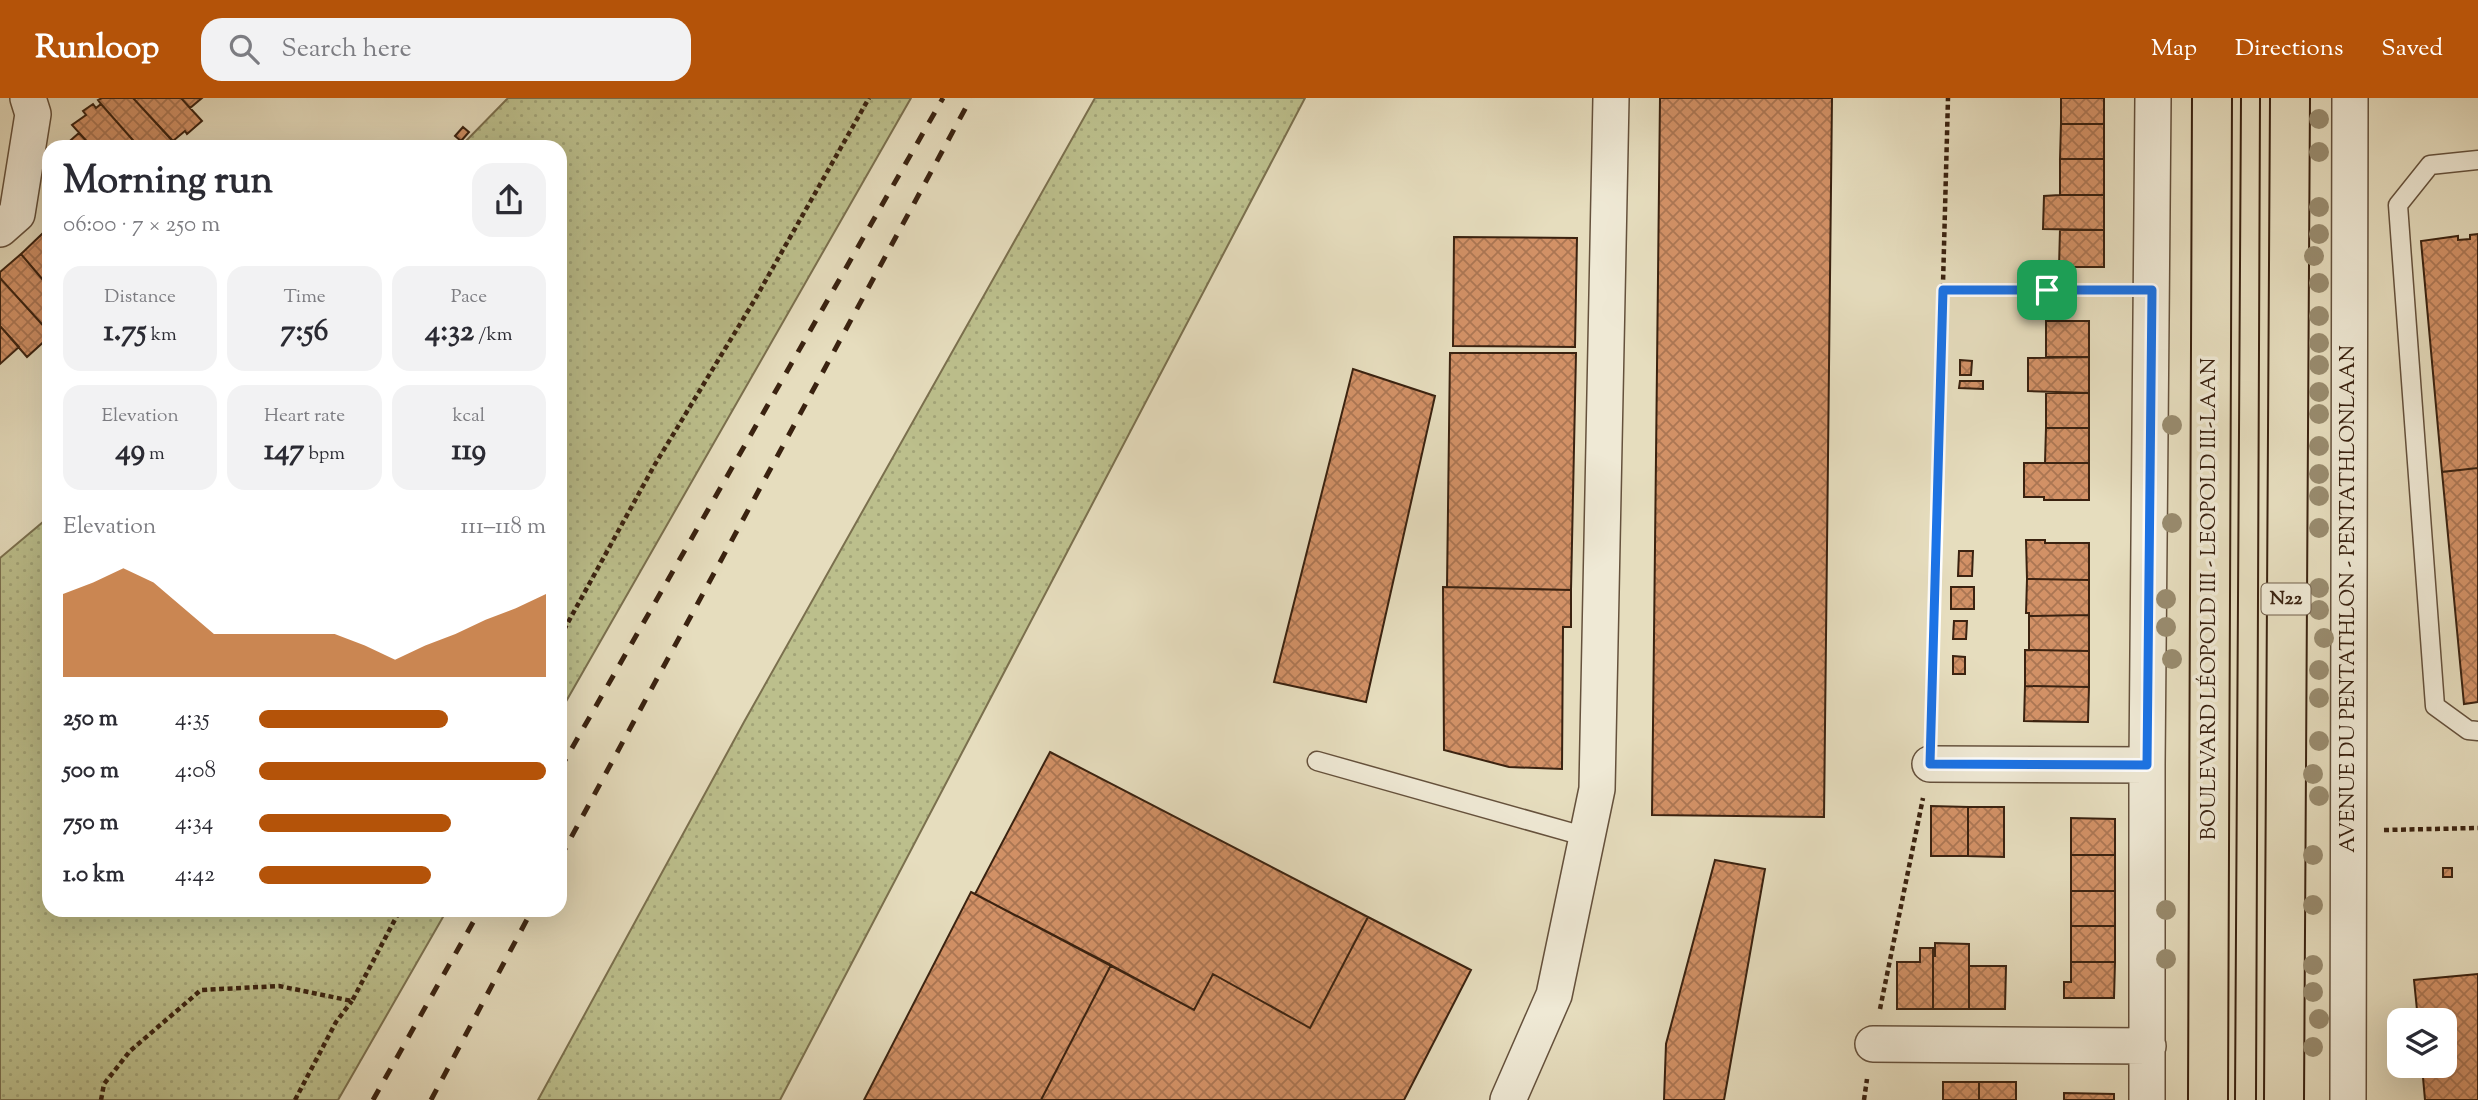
<!DOCTYPE html>
<meta charset="utf-8">
<style>
:root{--surface:#fff;--page:#f2f2f3;--text:#2b2b33;--muted:#7c7c81;--accent:#b45309}
body{margin:0;font-family:"Sorts Mill Goudy",serif;background:var(--page);color:var(--text);height:100vh;display:flex;flex-direction:column;font-size:26px;white-space:nowrap}
*{box-sizing:border-box;margin:0}
p{font-size:23px;color:var(--muted)}
.icon{flex:none;width:38px;height:38px;fill:none;stroke:currentColor;stroke-width:2;stroke-linecap:round;stroke-linejoin:round}
.map{position:relative;flex:1;overflow:hidden}
.panel{position:absolute;left:42px;top:42px;width:525px;height:777px;display:flex;flex-direction:column;background:var(--surface);border-radius:21px;box-shadow:0 7px 28px #0002}
.panel>*{flex:none}
.fabs{position:absolute;left:2387px;top:910px;display:grid;gap:14px}
.fabs a{display:grid;place-items:center;width:70px;height:70px;border-radius:14px;background:var(--surface);box-shadow:0 7px 28px #0002;font-size:35px}
.pin{position:absolute;display:grid;place-items:center;width:60px;height:60px;color:#fff;margin:-30px;border-radius:14px;box-shadow:0 4px 10px #0006}
.round{display:grid;place-items:center;flex:none;width:74px;height:74px;border-radius:21px;background:var(--page)}
.head{display:flex;align-items:center;justify-content:space-between;height:119px;padding:0 21px}
h1{font-size:38px;font-weight:700;line-height:52px}
.figures{display:grid;grid-template-columns:repeat(3,1fr);gap:10px;height:119px;padding:7px 21px}
.figures div{display:grid;align-content:center;border-radius:18px;background:var(--page);text-align:center}
.figures b{font-size:30px;font-weight:700}
.figures small{font-size:19px;font-weight:400}
.figures p{font-size:19px}
.chart{height:196px;padding:14px 21px}
.chart p{display:flex;justify-content:space-between}
.chart svg{width:100%;height:126px;margin-top:7px;fill:var(--accent);opacity:.7}
ul{padding:0 21px;list-style:none;font-size:23px}
li{display:grid;grid-template-columns:112px 84px 1fr;align-items:center;height:52px}
li i{height:18px;border-radius:9px;background:var(--accent)}
header{display:flex;align-items:center;gap:42px;box-sizing:border-box;height:98px;padding:0 35px;background:var(--accent);color:#fff}
header strong{font-size:33px}
nav{display:flex;gap:38px;margin-inline-start:auto;font-size:24px}
.search{width:490px;height:63px;background:var(--page);display:flex;align-items:center;gap:18px;box-sizing:border-box;padding:0 24px;border-radius:21px;color:var(--muted);font-size:26px}
.map>svg:first-child{display:block}
</style>
<header>
<strong>Runloop</strong>
<div class="search"><svg class="icon" aria-label="search" viewBox="0 0 24 24"><circle cx="10" cy="10" r="6"/><path d="M15 15l6 6"/></svg>Search here</div>
<nav><a>Map</a><a>Directions</a><a>Saved</a></nav>
</header>
<div class="map">
<svg width="2478" height="1002" viewBox="0 0 2478 1002">
<defs>
<pattern id="grass-dots" width="8" height="8" patternUnits="userSpaceOnUse" patternTransform="scale(1.75)"><rect width="8" height="8" fill="#bcbf8c"/><path d="M2 2h.1M6 6h.1" fill="none" stroke="#a2a478" stroke-width="1.8" stroke-linecap="round"/></pattern>
<pattern id="building-cross-hatch" width="8" height="8" patternUnits="userSpaceOnUse" patternTransform="scale(1.75)"><rect width="8" height="8" fill="#d29166"/><path d="M0 0l8 8M0 8l8-8" fill="none" stroke="#ab7653"/></pattern>
</defs>
<rect width="100%" height="100%" fill="#e6ddbe"/>
<filter id="stains"><feTurbulence type="fractalNoise" baseFrequency=".00286" numOctaves="4"/><feColorMatrix values="0 0 0 0 .2 0 0 0 0 .09 0 0 0 0 .02 0 0 0 .5 -.17"/></filter>
<radialGradient id="worn" r=".72"><stop offset=".6" stop-color="#630" stop-opacity="0"/><stop offset="1" stop-color="#630" stop-opacity=".3"/></radialGradient>
<!-- grass -->
<path fill="url(#grass-dots)" stroke="#7b704e" stroke-width="2" d="M508,0H911L560,614V49H460Z
M1095,0H1305L780,1002H538L744,624Z
M49,419V812H447L338,1002H0V460Z"/>
<!-- building -->
<path fill="url(#building-cross-hatch)" stroke="#3a2210" stroke-width="2" d="M102,0H133L178,49H139L101,6L98,2Z
M133,0H181L202,23L187,36L185,33L173,43Z
M181,0H202L190,10Z
M1660,0H1832L1824,719L1652,717Z
M2061,0H2104V26H2061Z
M93,6L96,10L101,6L139,49H92L72,27L86,17L83,13Z
M2061,26H2104V61H2060Z
M463,29L469,34L461,43L455,38Z
M79,35L92,49H63Z
M2060,61H2104V97H2060Z
M2060,97H2104V132L2043,131L2044,98Z
M2060,132H2104V169H2059Z
M43,135L49,142V189L21,156Z
M2478,136V370L2442,374L2421,143L2458,138V142L2470,141V137Z
M1454,139L1577,140L1575,249L1453,248Z
M21,156L49,189L48,233L0,180V174Z
M0,180L49,234V239L27,259L0,228Z
M2046,223H2089V259H2046Z
M0,228L19,249L0,266Z
M1450,255H1576L1571,492L1447,489Z
M2089,259V295L2028,293V260Z
M1960,262L1972,263L1971,277H1960Z
M1353,271L1435,298L1366,604L1274,584Z
M1960,283H1983V291L1959,290Z
M2046,295H2089V330H2046Z
M2046,330H2089V365H2045Z
M2024,365H2089V402H2044V399H2024Z
M2478,370V604L2464,606L2442,374Z
M2026,442H2045V445H2089V482L2027,481Z
M1959,453H1973L1972,478H1958Z
M2027,481L2089,482V517L2029,518V515H2026Z
M1443,489L1571,492V529H1563L1562,671L1509,669L1444,652Z
M1951,489H1974V511H1951Z
M2089,517V553L2029,552V518Z
M1954,523H1967L1966,541H1953Z
M2025,552L2089,553V589L2025,588Z
M1953,558L1965,559V576H1953Z
M2025,588L2089,589L2088,624L2024,623Z
M1050,654L1368,819L1310,930L1213,876L1194,912L975,796Z
M1931,708L1968,709V758H1931Z
M1968,709H2004V759L1968,758Z
M2071,720L2115,721V757H2071Z
M2071,757H2115V793H2071Z
M1715,762L1765,771L1724,1002H1664L1666,946Z
M2443,770H2452V779H2443Z
M2071,793H2115V828H2071Z
M971,794L1111,867L1041,1002H864Z
M1368,819L1471,872L1404,1002H1041L1111,867L1194,912L1213,876L1310,930Z
M2071,828H2115V864H2071Z
M1935,845L1969,846V911H1933V858H1935Z
M1920,850H1933V911H1897V864H1920Z
M2071,864H2115L2114,900H2064V884H2071Z
M1969,868H2006L2005,911H1969Z
M2478,876V1002H2425L2422,968H2445V922H2418L2414,882Z
M1943,984H1979V1002H1943Z
M1979,984H2016V1002H1979Z
M2064,995L2114,996V1002H2064Z"/>
<g fill="none" stroke-linecap="round" stroke-linejoin="round">
<defs>
<path id="service" d="M2478,62L2430,67L2398,107L2435,608L2468,632L2478,633
M1317,663L1587,739"/>
<path id="minor" d="M0,131L17,116L33,16L28,0
M1930,666L2147,667
M1873,946L2148,948
M1508,1002L1554,897L1597,691L1611,0
M2147,1002V667L2153,0
M2348,1002L2350,0"/>
<path id="primary" d="M2208,1002L2212,0
M2284,1002L2290,0"/>
</defs>
<!-- service casing -->
<use href="#service" stroke="#65513c" stroke-width="21"/>
<!-- minor casing -->
<use href="#minor" stroke="#65513c" stroke-width="38"/>
<!-- primary casing -->
<use href="#primary" stroke="#3a2210" stroke-width="42"/>
<!-- path -->
<path stroke="#3a2210" stroke-width="4.5" stroke-dasharray="5 3.5" stroke-linecap="butt" d="M1943,192H2117
M560,539L654,368L754,203L869,0
M1931,632L1948,0
M2384,732L2478,730
M1880,911L1923,700
M101,1002L104,986L130,953L201,892L279,888L352,903L400,812
M295,1002L336,924L352,903
M1864,1002L1867,981"/>
<!-- service -->
<use href="#service" stroke="#efe9d5" stroke-width="18"/>
<!-- minor -->
<use href="#minor" stroke="#efe9d5" stroke-width="35"/>
<!-- primary -->
<use href="#primary" stroke="#e6ddbe" stroke-width="38"/>
<!-- tram -->
<path stroke="#3a2210" stroke-width="2" d="M2235,1002L2241,0
M2256,1002L2260,0"/>
<!-- rail -->
<path stroke="#3a2210" stroke-width="5" stroke-dasharray="12 12" stroke-linecap="butt" d="M560,671L943,0
M560,760L971,0
M373,1002L480,812
M431,1002L532,812"/>
</g>
<!-- trees -->
<g fill="#998c6f">
<circle cx="2319" cy="21" r="10"/>
<circle cx="2319" cy="54" r="10"/>
<circle cx="2319" cy="109" r="10"/>
<circle cx="2319" cy="136" r="10"/>
<circle cx="2314" cy="158" r="10"/>
<circle cx="2319" cy="185" r="10"/>
<circle cx="2319" cy="218" r="10"/>
<circle cx="2319" cy="245" r="10"/>
<circle cx="2319" cy="267" r="10"/>
<circle cx="2319" cy="294" r="10"/>
<circle cx="2319" cy="316" r="10"/>
<circle cx="2172" cy="327" r="10"/>
<circle cx="2319" cy="348" r="10"/>
<circle cx="2319" cy="376" r="10"/>
<circle cx="2319" cy="398" r="10"/>
<circle cx="2172" cy="425" r="10"/>
<circle cx="2319" cy="430" r="10"/>
<circle cx="2319" cy="490" r="10"/>
<circle cx="2166" cy="501" r="10"/>
<circle cx="2319" cy="512" r="10"/>
<circle cx="2166" cy="529" r="10"/>
<circle cx="2324" cy="540" r="10"/>
<circle cx="2172" cy="561" r="10"/>
<circle cx="2319" cy="572" r="10"/>
<circle cx="2319" cy="600" r="10"/>
<circle cx="2319" cy="643" r="10"/>
<circle cx="2313" cy="676" r="10"/>
<circle cx="2319" cy="698" r="10"/>
<circle cx="2313" cy="757" r="10"/>
<circle cx="2313" cy="807" r="10"/>
<circle cx="2166" cy="812" r="10"/>
<circle cx="2166" cy="861" r="10"/>
<circle cx="2313" cy="867" r="10"/>
<circle cx="2313" cy="894" r="10"/>
<circle cx="2319" cy="921" r="10"/>
<circle cx="2313" cy="949" r="10"/>
</g>
<g fill="none" stroke-linecap="round" stroke-linejoin="round">
<defs>
<path id="route" d="M1943,192H2152L2147,667L1930,666Z"/>
</defs>
<!-- route casing -->
<use href="#route" stroke="#fff" stroke-width="14"/>
<!-- route -->
<use href="#route" stroke="#1a73e8" stroke-width="9"/>
</g>
<g text-anchor="middle" dominant-baseline="central" stroke-width="7" stroke-linejoin="round" paint-order="stroke">
<!-- shield labels -->
<rect fill="#efe9d5" stroke="#705e4b" stroke-width="2" x="2261.5" y="485.5" width="49" height="31" rx="5"/>
<g font-size="19" font-weight="bold" fill="#3a2210">
<text x="2286" y="501">N22</text>
</g>
<!-- street labels -->
<g font-size="21" fill="#3a2210" stroke="#efe9d5">
<text transform="translate(2210 501) rotate(-90)">BOULEVARD LÉOPOLD III - LEOPOLD III-LAAN</text>
<text transform="translate(2349 501) rotate(-90)">AVENUE DU PENTATHLON - PENTATHLONLAAN</text>
</g>
</g>
<rect width="100%" height="100%" filter="url(#stains)"/>
<rect width="100%" height="100%" fill="url(#worn)"/>
</svg>
<div class="fabs">
<a><svg class="icon" aria-label="layers" viewBox="0 0 24 24"><path d="M12 4l9 5-9 5-9-5zM3 14l9 5 9-5"/></svg></a>
</div>
<div class="pin" style="left:2047px;top:192px;background:#1e9e55"><svg class="icon" aria-label="arrive" viewBox="0 0 24 24"><path d="M6 21V4h12l-3 4 3 4H6"/></svg></div>
<section class="panel">
<div class="head"><div><h1>Morning run</h1><p>06:00 · 7 × 250 m</p></div><a class="round"><svg class="icon" aria-label="share" viewBox="0 0 24 24"><path d="M12 15V3M7 8l5-5 5 5M5 13v7h14v-7"/></svg></a></div>
<div class="figures">
<div><p>Distance</p><b>1.75<small> km</small></b></div>
<div><p>Time</p><b>7:56</b></div>
<div><p>Pace</p><b>4:32<small> /km</small></b></div>
</div>
<div class="figures">
<div><p>Elevation</p><b>49<small> m</small></b></div>
<div><p>Heart rate</p><b>147<small> bpm</small></b></div>
<div><p>kcal</p><b>119</b></div>
</div>
<div class="chart"><p><span>Elevation</span>111–118 m</p>
<svg viewBox="0 0 160 44" preserveAspectRatio="none"><path d="M0 44V15L10 11L20 6L30 11L40 20L50 29L60 29L70 29L80 29L90 29L100 33L110 38L120 33L130 29L140 24L150 20L160 15V44z"/></svg>
</div>
<ul>
<li><b>250 m</b>4:35<i style="width:66%"></i></li>
<li><b>500 m</b>4:08<i style="width:100%"></i></li>
<li><b>750 m</b>4:34<i style="width:67%"></i></li>
<li><b>1.0 km</b>4:42<i style="width:60%"></i></li>
</ul>
</section>
</div>
